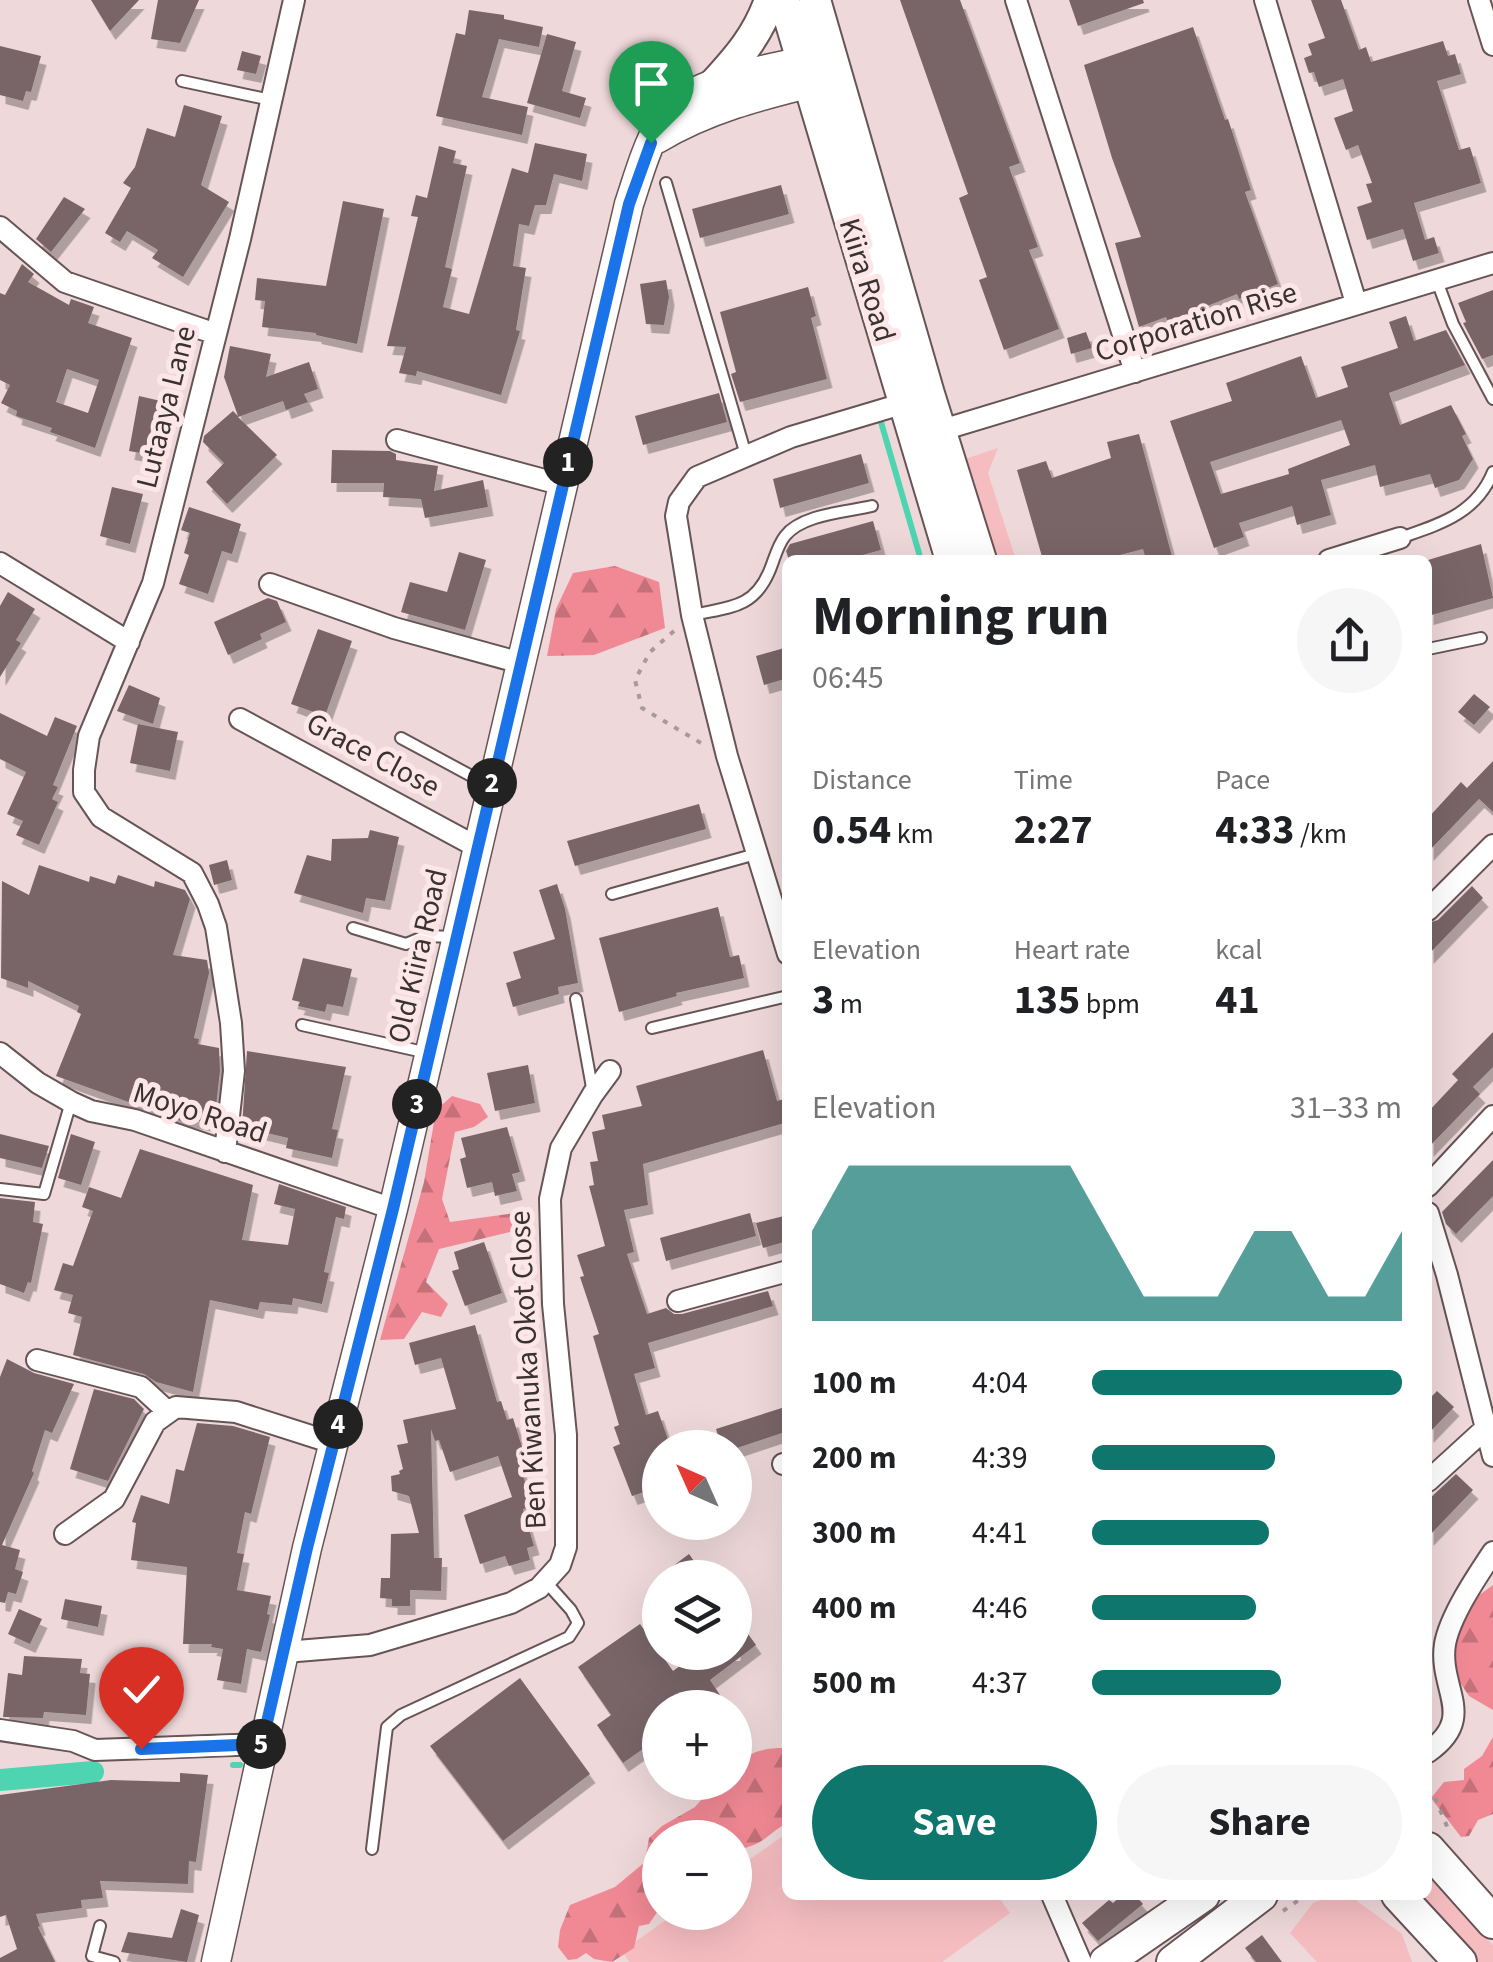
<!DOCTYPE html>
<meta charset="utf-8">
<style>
:root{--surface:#fff;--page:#f6f6f6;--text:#202124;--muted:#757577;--accent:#0f766e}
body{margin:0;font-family:"Source Sans 3",sans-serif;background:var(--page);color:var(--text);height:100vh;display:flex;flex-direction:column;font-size:38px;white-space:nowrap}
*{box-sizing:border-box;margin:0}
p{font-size:32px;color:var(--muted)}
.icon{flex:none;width:55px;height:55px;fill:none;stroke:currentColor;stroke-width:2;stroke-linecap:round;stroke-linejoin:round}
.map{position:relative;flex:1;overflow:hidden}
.drawer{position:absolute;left:782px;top:555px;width:650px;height:1345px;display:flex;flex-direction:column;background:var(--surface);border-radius:15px;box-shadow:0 10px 40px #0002}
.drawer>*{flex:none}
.needle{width:65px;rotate:315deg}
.fabs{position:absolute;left:642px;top:1430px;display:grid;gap:20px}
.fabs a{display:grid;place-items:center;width:110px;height:110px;border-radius:50%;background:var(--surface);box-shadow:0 10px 40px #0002;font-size:50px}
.pin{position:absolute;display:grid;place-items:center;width:85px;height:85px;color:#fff;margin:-102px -42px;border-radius:50% 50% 50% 0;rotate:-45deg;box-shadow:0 0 10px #0007}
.pin .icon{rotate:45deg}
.km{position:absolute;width:50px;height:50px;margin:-25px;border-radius:50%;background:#222;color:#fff;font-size:28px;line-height:50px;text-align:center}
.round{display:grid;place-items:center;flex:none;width:105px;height:105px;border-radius:52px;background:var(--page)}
.overview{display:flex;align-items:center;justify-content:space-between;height:170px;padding:0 30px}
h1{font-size:55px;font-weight:700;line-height:75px}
.stats{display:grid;grid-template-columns:repeat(3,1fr);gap:15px;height:170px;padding:10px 30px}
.stats div{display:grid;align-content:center}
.stats b{font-size:42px;font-weight:700}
.stats small{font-size:28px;font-weight:400}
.stats p{font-size:28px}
.chart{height:280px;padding:20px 30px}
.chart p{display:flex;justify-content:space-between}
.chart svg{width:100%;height:180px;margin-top:10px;fill:var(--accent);opacity:.7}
.cta{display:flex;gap:20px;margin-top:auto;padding:20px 30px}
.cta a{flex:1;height:115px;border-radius:60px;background:var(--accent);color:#fff;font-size:40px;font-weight:700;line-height:115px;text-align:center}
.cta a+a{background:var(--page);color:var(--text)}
ul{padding:0 30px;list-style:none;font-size:32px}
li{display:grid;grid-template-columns:160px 120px 1fr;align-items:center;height:75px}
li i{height:25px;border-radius:12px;background:var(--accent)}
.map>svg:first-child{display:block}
</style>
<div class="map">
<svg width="1493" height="1962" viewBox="0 0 1493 1962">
<defs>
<pattern id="forest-firs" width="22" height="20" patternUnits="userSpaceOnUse" patternTransform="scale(2.5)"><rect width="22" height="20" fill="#f18994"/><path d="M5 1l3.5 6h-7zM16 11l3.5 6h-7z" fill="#c47179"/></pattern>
<filter id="shadow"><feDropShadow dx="5.5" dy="9" stdDeviation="0" flood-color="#0004"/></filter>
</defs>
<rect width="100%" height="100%" fill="#eed8da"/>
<!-- grass -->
<path fill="#f6bdc1" d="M959,440L965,459L998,448L988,473L1016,560H977Z
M787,1833L788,1895H997L1010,1913L942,1962H629L622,1951L676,1913L735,1912V1870Z
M1428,1876L1493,1945V1962H1478L1416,1895H1428Z
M1333,1895H1349L1402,1934L1412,1962H1317L1290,1933L1313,1903Z"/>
<!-- forest -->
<path fill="url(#forest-firs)" d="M615,566L659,582L665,628L594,655L547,656L556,609L573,573Z
M452,1096L480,1104L488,1117L474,1127L455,1132L442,1199L450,1222L523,1212L531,1220L523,1229L439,1249L426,1282L448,1304L441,1317L422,1312L404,1339L380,1340L424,1182L436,1110Z
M1493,1585V1710L1469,1696L1435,1645L1474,1599Z
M1493,1737V1814L1478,1820L1469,1836L1461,1837L1431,1798L1444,1782L1464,1780V1769L1482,1756Z
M787,1744V1823C769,1833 766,1842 745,1848L744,1857L735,1868V1838H660V1908L649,1924L639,1926L634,1948L612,1962L594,1959L586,1953L577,1959L568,1960L558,1947L560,1930L570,1905L615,1887L645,1862L649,1838L662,1826L695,1807L716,1783L735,1782V1765C752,1751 763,1748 785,1748Z"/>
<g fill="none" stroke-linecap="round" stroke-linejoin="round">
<!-- stream -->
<path stroke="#4ed4b1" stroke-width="6" d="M881,422L921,560
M233,1765H240"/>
<!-- canal -->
<path stroke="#4ed4b1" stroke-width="22" d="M0,1780L93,1772"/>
</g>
<!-- building -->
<path fill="#796567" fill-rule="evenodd" filter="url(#shadow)" d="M91,0H139L110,31Z
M158,0H199L180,43L151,39Z
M900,0H960L1020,163L1009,167L1038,247L1029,250L1059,329L1004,350L979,280L987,277L959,198L968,194Z
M1069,0H1143L1144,3L1078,26Z
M1311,0H1341L1359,50L1366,47L1371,62L1443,41L1448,56L1455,54L1461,74L1437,81L1459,150L1470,147L1481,183L1414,203L1425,240L1434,237L1439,253L1413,261L1403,229L1367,240L1357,207L1372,202L1366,184L1372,183L1358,145L1346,150L1334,118L1353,111L1343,79L1319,87L1314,72L1309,73L1304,58L1312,55L1308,44L1325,38Z
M469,10L504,15V19L543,27L539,47L499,39L482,97L528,107L522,135L436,116L456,33L465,35Z
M1193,27L1225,120L1228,119L1251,190L1245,192L1278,284L1239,299L1237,294L1168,322L1166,317L1139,327L1115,243L1141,237L1112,158L1084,65Z
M547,34L576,42L562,91L586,98L580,118L527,103Z
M0,46L41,56L31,92L26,91L23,101L0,95Z
M242,51L261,56L256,74L237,70Z
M184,105L222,116L201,185L229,202L183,277L152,258L158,250L127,231L120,242L105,233L131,188L123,183L135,167L147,128L175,137Z
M535,143L587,154L582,181L554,174L546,205H535L529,226L519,224L513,266L526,268L516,330L520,331L501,395L417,371L416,376L399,373L406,347L387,346L418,217L411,216L416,195L427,198L439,146L456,151L453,163L467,166L445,267L452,269L443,307L469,314L512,168L528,173Z
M781,185L789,214L700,238L692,209Z
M64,197L85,209L51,252L36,239Z
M343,201L384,209L357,344L316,335V333L262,327L265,301L255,300L257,278L326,286Z
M22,264L34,274L28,282L69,305L71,299L94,307L88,323L132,338L95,448L50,432L52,428L16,416L17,411L1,403L10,385L0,380V293L5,295ZM67,369L99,380L88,413L56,402Z
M666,280L669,297L664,325L646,324L640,284Z
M808,287L816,316L811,318L827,379L740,402L731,374L736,372L720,312Z
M1493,290V355L1482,359L1463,323L1466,322L1458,303Z
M1406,316L1414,341L1446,330L1465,365L1389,393L1400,425L1451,405L1466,434L1462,436L1473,459L1459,480L1435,488L1430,474L1380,487L1375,465L1321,480L1331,515L1297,525L1292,506L1239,523L1244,537L1214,548L1170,421L1232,401L1226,383L1301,356L1316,398L1348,387L1341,367L1398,348L1389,322ZM1341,420L1350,445L1288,469L1289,474L1221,494L1210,462Z
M1086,332L1092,348L1071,354L1067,338Z
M230,346L271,354L266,377L309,362L318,389L304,394L308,402L286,410L283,401L238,417L277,455L227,504L206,482L224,463L203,442L204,436L233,411L238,416L224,377Z
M719,393L727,422L643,445L635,416Z
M139,396L161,401L156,421L153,420L146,454L129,451Z
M1139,434L1173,560H1146L1143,549L1101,560H1043L1017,470L1046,461L1052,478L1111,458L1107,442Z
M332,450L390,451L396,454V460L438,466L434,491L483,480L488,507L425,518L421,499L383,497L384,483H331Z
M861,454L869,483L780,508L773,479Z
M112,487L143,494L130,544L100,536Z
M189,507L241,524L232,554L222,551L208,594L179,584L189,555L184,553L190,533L181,530Z
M873,521L881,550L844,560H789L786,551L790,544Z
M1481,544L1493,598L1428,616V560Z
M459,552L486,560L465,630L401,612L410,582L447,592Z
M8,592L35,609L16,640L21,643L0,677V606Z
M268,598L277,601L286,622L260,634L262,639L228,655L214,622Z
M318,629L352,641L325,716L291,704Z
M788,647V678L764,685L756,656Z
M129,685L160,698L153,724L117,711Z
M1474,694L1490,707L1474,725L1458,712Z
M0,713L47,736L55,717L77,726L53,785L58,787L52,799L58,802L39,845L16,835L23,821L7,814L26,772L0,759Z
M138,724L178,732L170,771L130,763Z
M1493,761V812L1479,799L1428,852V818L1461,782L1467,788Z
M699,804L706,829L575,866L567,841Z
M370,830L399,837L385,901L366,898L363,913L294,893L307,855L331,861L332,839L368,838Z
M227,860L232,880L214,885L209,865Z
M39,865L89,882L90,876L115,884L118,875L154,887L155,881L185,890L190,899L173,955L207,960L209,973L194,1038L199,1039L198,1044L219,1048L220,1071L214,1124L188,1119L187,1123L56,1076L81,1014L77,1012L79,1006L28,981V988L1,978L2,881L29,895Z
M557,884L565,909L578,983L558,987L559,994L513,1007L506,983L521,978L513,952L555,939L539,890Z
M1472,886L1483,898L1428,955V923L1438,920Z
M718,907L730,957L739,955L744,978L676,993L677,996L619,1012L599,938Z
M303,958L352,969L343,1007L327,1004L325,1012L298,1006L300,1002L292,1000Z
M1493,1032V1067L1473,1087L1480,1094L1428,1148V1112L1458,1080L1452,1074Z
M763,1050L777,1101L788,1098V1122L643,1164L648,1205L624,1210L634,1252L627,1254L647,1314L666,1308L674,1314H682L768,1291L773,1306L648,1343L655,1368L634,1374L646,1415L658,1411L671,1448H660V1463L651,1467L659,1487L632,1496L613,1447L620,1444L614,1427L619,1425L593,1336L599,1334L580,1277L584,1276L577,1255L605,1246L589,1186L594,1185L590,1162L598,1161L592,1132L605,1129L602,1115L642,1106L636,1086Z
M247,1051L346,1067L332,1129L338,1130L332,1158L286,1148L288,1138L242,1127Z
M528,1065L535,1103L495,1111L487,1073Z
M507,1127L520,1172L512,1174L517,1191L495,1196L492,1182L467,1188L460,1159L466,1157L461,1138Z
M0,1134L49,1146L42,1168L0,1158Z
M71,1134L95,1142L81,1185L58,1178Z
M140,1149L253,1185L242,1240L288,1245L295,1209L274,1204L279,1184L346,1207L344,1219L336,1217L324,1272L329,1273L322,1304L293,1298L292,1305L260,1302L258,1310L210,1300L193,1392L156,1382L144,1374L73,1355L82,1317L68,1313L73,1295L54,1290L63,1263L73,1266L93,1211L82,1207L89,1187L121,1198Z
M1493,1160V1196L1456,1234L1446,1224L1442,1212Z
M0,1198L35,1202L33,1222L43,1224L31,1283L28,1282L24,1293L0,1284Z
M750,1213L756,1236L666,1261L660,1238Z
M788,1215V1241L763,1248L756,1223Z
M484,1242L502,1293L465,1306L452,1271L459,1269L454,1252Z
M475,1325L497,1402L501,1401L507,1420L513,1418L522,1447L516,1450L532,1507L523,1509L534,1546L527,1548L530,1560L509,1566L505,1556L480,1564L464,1515L512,1497L498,1456L450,1472L439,1440L435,1441L431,1429L434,1558H442L441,1591L410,1590V1606H392V1599L380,1598L381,1578H390L391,1534L419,1533L409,1496L392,1491L391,1476L400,1474L399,1471L403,1469L397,1445L408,1443L403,1420L456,1409L441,1358L415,1365L409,1343Z
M7,1359L34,1373L74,1384L52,1433L45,1430L32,1471L34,1473L2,1545L20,1550L15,1569L23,1572L16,1594L8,1592L5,1603L0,1602V1377Z
M94,1389L134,1399L144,1409L108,1481L70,1469Z
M1437,1391L1454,1407L1428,1434V1400Z
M788,1406V1431L737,1448H722L716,1429Z
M197,1423L233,1426L270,1437L251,1514L245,1512L237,1553L244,1554L237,1590L271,1596L267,1614L270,1615L261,1652L247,1649L241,1684L217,1680L223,1649L211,1647L212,1644H183L187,1567L131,1560L136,1523L132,1522L141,1495L169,1504L176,1469L184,1471Z
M1456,1474L1473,1490L1428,1537V1500Z
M689,1554L706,1578H657Z
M65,1599L102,1606L98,1627L61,1619Z
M19,1609L42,1619L30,1644L8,1634Z
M735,1616L756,1645L710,1680L720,1695L702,1708H660V1737L623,1763L597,1725L611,1715L578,1667L640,1624L673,1671L699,1652H735Z
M24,1656L82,1659L80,1673L90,1674L86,1715L44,1712L43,1718L3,1717L8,1673L22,1675Z
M520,1678L590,1774L503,1841L430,1746Z
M180,1773L208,1775L196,1862L189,1861L188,1884L100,1881L103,1898L81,1900L82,1908L36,1914L40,1926L38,1927L55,1962H0V1958L17,1949L6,1915L0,1917V1795L111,1780L180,1782Z
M1122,1895H1135L1143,1904L1098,1941L1082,1923L1109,1900L1113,1903Z
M181,1909L199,1915L187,1962L121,1952L128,1932L172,1938Z
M1262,1935L1282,1962H1256L1245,1948Z"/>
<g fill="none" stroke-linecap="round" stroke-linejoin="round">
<defs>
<path id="service" d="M182,81L271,100
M666,183L746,455
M1437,281L1453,324L1493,399
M1400,538C1440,524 1476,514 1493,472
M693,615C728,607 753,609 769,572C774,561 777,546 785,536C802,514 847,512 872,506
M1428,649L1481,638
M401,738L490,786
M612,894L756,854
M353,928L406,944L425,936L455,937
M576,999L593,1093
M302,1025L428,1053
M652,1028L788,996
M0,1189L44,1194L71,1102
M372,1849L387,1727L401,1715L569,1637L578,1623L571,1610L546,1582
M100,1926L92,1956L114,1962"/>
<path id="minor" d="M1016,0L1135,372
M1265,0L1356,303
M1479,0L1493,45
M0,227L65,282L216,334
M932,433L1493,263
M397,440L563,485
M1329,560L1400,538
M0,563L129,642
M270,584L394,628L521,663
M240,719L477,847
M1428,910L1493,845
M788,954L727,756L692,615L676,516L679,502L697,477L791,437L905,403
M0,1053L38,1083L71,1102L91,1111L135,1120L393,1209
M225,1152L234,1071L231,1023L216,927L208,904L192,873L101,817L84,792V770L89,736L153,583L240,239L294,0
M1428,1186L1493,1116
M1428,1213L1447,1275L1493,1456
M678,1301L788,1271
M37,1360L141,1387L167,1411
M783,1464L788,1463
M1428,1481L1486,1428
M65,1534L114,1499L155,1422L176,1407L236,1412L333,1443
M285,1652L370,1645L511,1603L539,1588L560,1565L566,1547V1435L553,1304L550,1199L561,1148L593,1094L610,1071
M0,1730L73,1741L95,1750L262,1744
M1428,1752C1478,1717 1438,1689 1445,1644C1450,1616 1477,1576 1493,1552
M1052,1895L1081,1962"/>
<path id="tertiary" d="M657,139C710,107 767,94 827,79
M216,1962L307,1548L393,1209L629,204C638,177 646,148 660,123C687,76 775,70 823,56"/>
<path id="secondary" d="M784,0L951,560
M815,0L929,394L981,560
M714,84C738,58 758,35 770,0"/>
<path id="primary" d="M1428,1849L1493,1922
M1398,1895L1460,1962
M1106,1962L1203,1895
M1173,1962L1261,1895"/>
</defs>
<!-- service casing -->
<use href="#service" stroke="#675455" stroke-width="14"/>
<!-- minor casing -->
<use href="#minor" stroke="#675455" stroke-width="24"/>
<!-- tertiary casing -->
<use href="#tertiary" stroke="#675455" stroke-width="31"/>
<!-- secondary casing -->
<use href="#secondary" stroke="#675455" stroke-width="34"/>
<!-- primary casing -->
<use href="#primary" stroke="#675455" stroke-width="36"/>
<!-- path -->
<path stroke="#a9999a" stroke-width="4" stroke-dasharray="5 8" stroke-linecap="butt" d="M674,631L650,652L635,680L642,708L701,743
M1435,1798L1449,1831
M1283,1911L1306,1895"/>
<!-- service -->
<use href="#service" stroke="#fff" stroke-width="10"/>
<!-- minor -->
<use href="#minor" stroke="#fff" stroke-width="20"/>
<!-- tertiary -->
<use href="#tertiary" stroke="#fff" stroke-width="28"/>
<!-- secondary -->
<use href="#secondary" stroke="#fff" stroke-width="30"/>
<!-- primary -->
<use href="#primary" stroke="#fff" stroke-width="32"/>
</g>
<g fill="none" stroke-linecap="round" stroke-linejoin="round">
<defs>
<path id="route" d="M141,1749L262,1744L307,1548L393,1209L629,204L651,143"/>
</defs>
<!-- route casing -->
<use href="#route" stroke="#fff" stroke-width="20"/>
<!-- route -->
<use href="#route" stroke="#1a73e8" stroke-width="12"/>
</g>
<g text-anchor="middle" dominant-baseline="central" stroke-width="10" stroke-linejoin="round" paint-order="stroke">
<!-- street labels -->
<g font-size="30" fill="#3a3232" stroke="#fce6e7">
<text transform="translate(867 280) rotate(73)">Kiira Road</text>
<text transform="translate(1196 322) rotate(-17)">Corporation Rise</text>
<text transform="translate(166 407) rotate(-76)">Lutaaya Lane</text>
<text transform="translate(373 755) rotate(28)">Grace Close</text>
<text transform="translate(418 956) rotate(-77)">Old Kiira Road</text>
<text transform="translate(200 1113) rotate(18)">Moyo Road</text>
<text transform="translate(528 1370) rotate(-93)">Ben Kiwanuka Okot Close</text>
</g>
</g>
</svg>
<div class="fabs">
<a><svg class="needle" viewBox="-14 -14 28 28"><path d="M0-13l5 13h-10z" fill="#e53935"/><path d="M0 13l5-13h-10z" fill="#757577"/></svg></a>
<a><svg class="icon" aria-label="layers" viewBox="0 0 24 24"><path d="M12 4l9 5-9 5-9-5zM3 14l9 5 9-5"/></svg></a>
<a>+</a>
<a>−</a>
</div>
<div class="pin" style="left:651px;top:143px;background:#1e9e55"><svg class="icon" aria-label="arrive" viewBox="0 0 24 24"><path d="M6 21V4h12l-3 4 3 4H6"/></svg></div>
<div class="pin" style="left:141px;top:1749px;background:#d93025"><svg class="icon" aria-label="check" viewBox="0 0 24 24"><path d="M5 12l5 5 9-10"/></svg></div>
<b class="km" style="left:568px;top:462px">1</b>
<b class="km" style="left:492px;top:783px">2</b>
<b class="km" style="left:417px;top:1104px">3</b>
<b class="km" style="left:338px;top:1424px">4</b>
<b class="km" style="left:261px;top:1744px">5</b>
<section class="drawer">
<div class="overview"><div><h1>Morning run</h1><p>06:45</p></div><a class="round"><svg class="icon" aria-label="share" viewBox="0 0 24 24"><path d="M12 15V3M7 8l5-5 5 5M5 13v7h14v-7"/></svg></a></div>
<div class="stats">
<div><p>Distance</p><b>0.54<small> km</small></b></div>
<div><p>Time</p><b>2:27</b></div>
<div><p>Pace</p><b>4:33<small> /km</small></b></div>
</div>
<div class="stats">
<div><p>Elevation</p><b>3<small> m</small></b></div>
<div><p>Heart rate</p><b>135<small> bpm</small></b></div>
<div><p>kcal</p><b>41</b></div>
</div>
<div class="chart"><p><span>Elevation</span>31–33 m</p>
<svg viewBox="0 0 160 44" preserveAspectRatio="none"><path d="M0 44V22L10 6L20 6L30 6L40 6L50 6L60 6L70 6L80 22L90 38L100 38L110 38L120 22L130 22L140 38L150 38L160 22V44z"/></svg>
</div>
<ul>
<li><b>100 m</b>4:04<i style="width:100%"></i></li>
<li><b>200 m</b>4:39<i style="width:59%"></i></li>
<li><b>300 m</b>4:41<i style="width:57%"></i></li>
<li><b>400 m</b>4:46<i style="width:53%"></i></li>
<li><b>500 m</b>4:37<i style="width:61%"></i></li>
</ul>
<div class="cta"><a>Save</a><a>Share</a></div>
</section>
</div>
